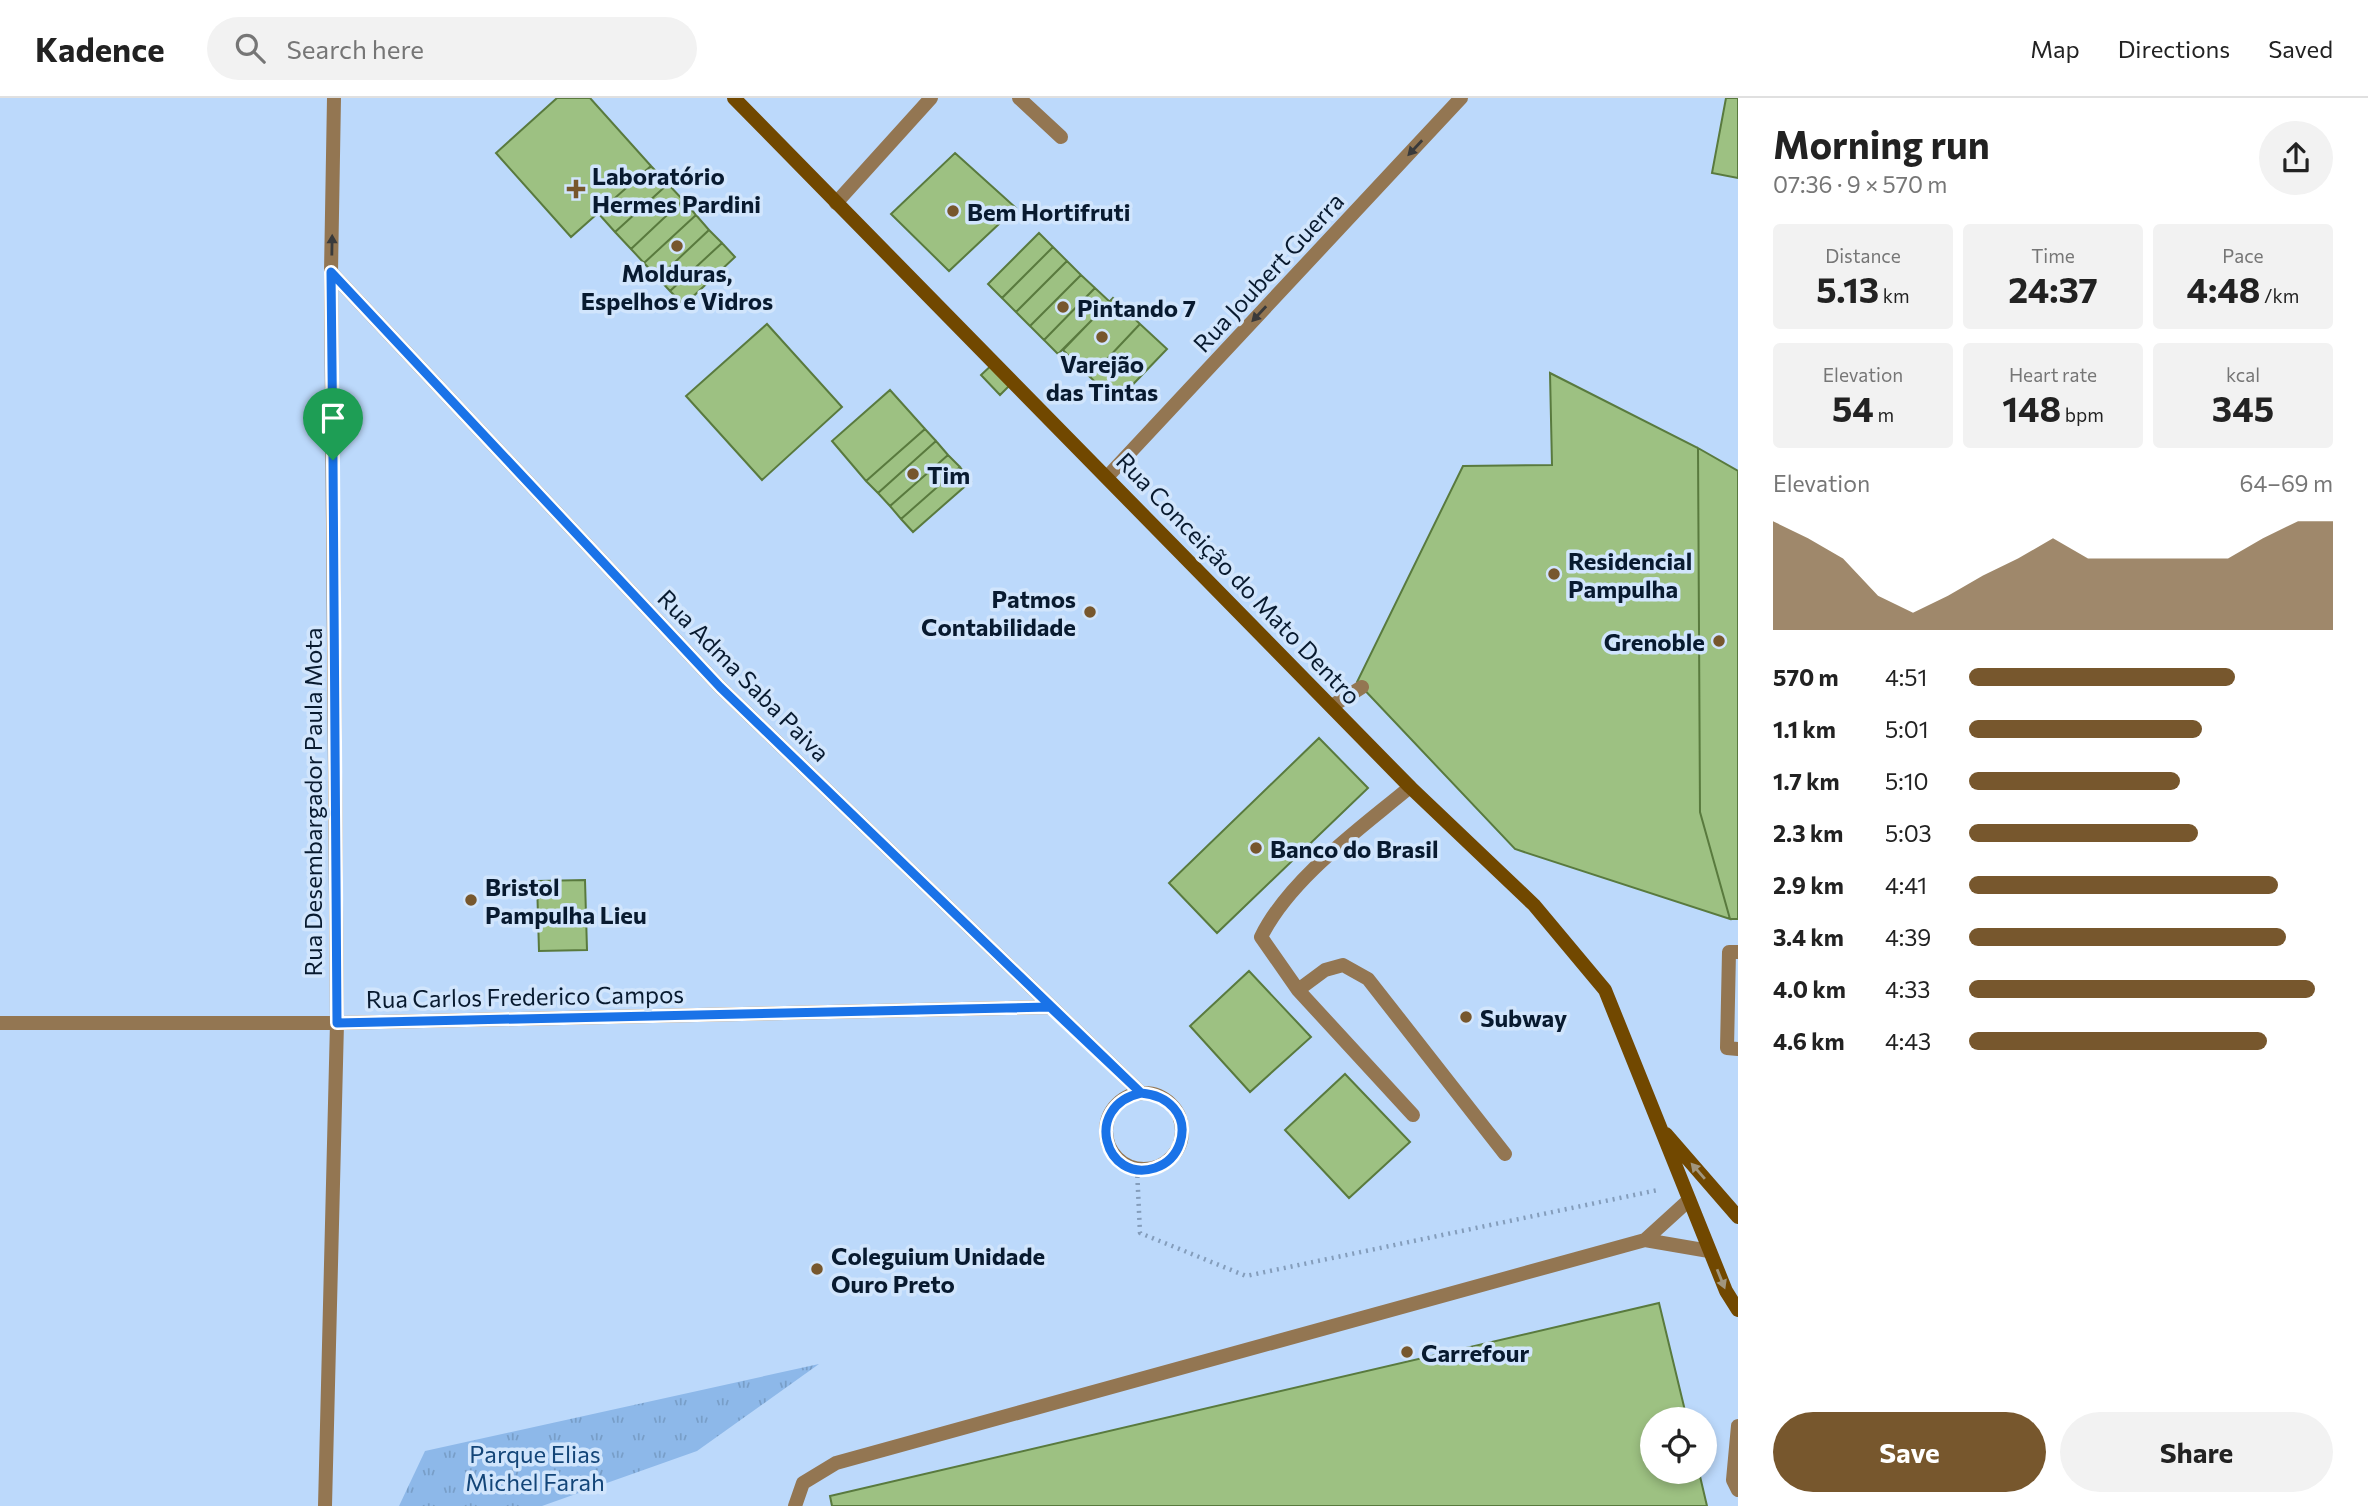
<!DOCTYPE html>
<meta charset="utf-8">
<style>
:root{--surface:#fff;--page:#f2f2f2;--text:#222;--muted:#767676;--line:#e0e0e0;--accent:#77572d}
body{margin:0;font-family:Commissioner,sans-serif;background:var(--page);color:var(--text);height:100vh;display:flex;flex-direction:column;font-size:26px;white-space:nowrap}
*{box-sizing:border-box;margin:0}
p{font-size:23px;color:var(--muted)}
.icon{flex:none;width:38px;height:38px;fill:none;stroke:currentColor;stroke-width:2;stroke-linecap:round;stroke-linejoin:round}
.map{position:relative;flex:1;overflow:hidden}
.side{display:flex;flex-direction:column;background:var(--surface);width:630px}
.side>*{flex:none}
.tools{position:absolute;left:1640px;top:1309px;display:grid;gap:14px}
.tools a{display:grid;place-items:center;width:77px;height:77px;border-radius:50%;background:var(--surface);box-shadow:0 4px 10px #0003;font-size:35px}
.pin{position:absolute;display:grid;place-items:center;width:60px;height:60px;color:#fff;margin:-72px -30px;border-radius:50% 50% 50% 0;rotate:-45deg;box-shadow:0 0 7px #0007}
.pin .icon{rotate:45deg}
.round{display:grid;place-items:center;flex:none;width:74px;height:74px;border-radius:37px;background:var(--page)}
.headline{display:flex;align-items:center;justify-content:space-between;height:119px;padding:0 35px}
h1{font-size:38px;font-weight:700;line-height:52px}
.stats{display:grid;grid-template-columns:repeat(3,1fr);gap:10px;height:119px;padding:7px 35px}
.stats div{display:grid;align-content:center;border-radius:7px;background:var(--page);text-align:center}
.stats b{font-size:35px;font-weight:700}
.stats small{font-size:19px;font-weight:400}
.stats p{font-size:19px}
.chart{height:196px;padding:14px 35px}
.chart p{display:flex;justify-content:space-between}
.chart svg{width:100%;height:126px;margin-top:7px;fill:var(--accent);opacity:.7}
.primary-button{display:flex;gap:14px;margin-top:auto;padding:14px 35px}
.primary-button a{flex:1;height:80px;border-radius:42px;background:var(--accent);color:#fff;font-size:28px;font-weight:700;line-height:80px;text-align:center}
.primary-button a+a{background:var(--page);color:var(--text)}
ul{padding:0 35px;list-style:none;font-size:23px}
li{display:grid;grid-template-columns:112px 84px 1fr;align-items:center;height:52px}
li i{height:18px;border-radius:9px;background:var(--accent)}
header{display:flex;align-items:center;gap:42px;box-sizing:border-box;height:98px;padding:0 35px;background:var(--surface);border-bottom:2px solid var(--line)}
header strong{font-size:33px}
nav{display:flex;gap:38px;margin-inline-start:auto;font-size:24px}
.search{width:490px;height:63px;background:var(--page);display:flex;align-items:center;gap:18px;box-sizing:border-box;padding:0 24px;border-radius:38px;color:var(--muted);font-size:26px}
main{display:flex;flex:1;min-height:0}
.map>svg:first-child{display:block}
</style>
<header>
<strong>Kadence</strong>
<div class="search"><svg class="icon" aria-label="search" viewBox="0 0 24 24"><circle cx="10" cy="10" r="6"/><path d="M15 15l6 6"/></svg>Search here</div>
<nav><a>Map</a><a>Directions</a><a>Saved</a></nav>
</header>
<main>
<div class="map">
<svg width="1738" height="1408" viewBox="0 0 1738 1408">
<defs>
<pattern id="park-tufts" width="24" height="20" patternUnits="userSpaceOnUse" patternTransform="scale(1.75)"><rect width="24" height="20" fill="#8db8e9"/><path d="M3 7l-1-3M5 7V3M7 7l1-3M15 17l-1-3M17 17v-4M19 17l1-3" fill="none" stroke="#789ec8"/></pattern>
</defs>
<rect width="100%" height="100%" fill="#bcd9fb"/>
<!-- park -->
<path fill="url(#park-tufts)" d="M819,1266L697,1353L542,1408H399L425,1353Z"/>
<!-- building -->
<path fill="#9dc182" stroke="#597a3e" stroke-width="2" d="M557,0H590L651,68L571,139L496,55Z
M1726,0H1738V80L1712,75Z
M955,55L1016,110L949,173L891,116Z
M651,68L668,86L615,134L598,115Z
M668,86L683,102L631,151L615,134Z
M683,102L696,117L644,165L631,151Z
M696,117L709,132L658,180L644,165Z
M709,132L722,145L670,193L658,180Z
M1039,135L1053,149L1002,200L988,186Z
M722,145L735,159L684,207L670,193Z
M1053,149L1067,163L1016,214L1002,200Z
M1067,163L1081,177L1030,228L1016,214Z
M1081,177L1095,190L1044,242L1030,228Z
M1095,190L1110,204L1058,256L1044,242Z
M1113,200L1140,226L1090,279L1063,252Z
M767,226L842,309L762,382L686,298Z
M1140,226L1167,251L1116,304L1090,279Z
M995,264L1014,283L1000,297L981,277Z
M1550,275L1698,350L1700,714L1730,821L1515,751L1357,584L1463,368L1552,367Z
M890,292L925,331L866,383L832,343Z
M925,331L936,343L878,395L866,383Z
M936,343L948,357L890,408L878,395Z
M1698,350L1738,373V821H1730L1700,714Z
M948,357L960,369L901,421L890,408Z
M960,369L971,383L913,434L901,421Z
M1319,640L1368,690L1217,835L1169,785Z
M585,782L587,852L539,853L537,783Z
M1249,873L1311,939L1250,994L1190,928Z
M1345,976L1410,1044L1349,1100L1285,1032Z
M1659,1205L1687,1321H1652V1374H1699L1707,1408H832L830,1398Z"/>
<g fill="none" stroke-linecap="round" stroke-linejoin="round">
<!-- path -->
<path stroke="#849dbb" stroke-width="4.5" stroke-dasharray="2 5" stroke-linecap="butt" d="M1137,1071L1140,1135L1246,1178L1658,1092"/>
<!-- service -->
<path stroke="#937652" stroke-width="14" d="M1019,0L1061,39
M1332,608L1362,589
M1410,689C1360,731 1290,780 1261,839L1298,892L1413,1017
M1738,854H1729L1727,950L1738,951
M1298,892L1325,872L1343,867L1368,881L1505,1056
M1645,1142L1689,1102
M1738,1328L1733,1382L1738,1392
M795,1408L803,1385L836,1365L1645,1142L1709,1153"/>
<!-- minor -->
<path stroke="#937652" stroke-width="14" d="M836,105L931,0
M331,174L720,589L1141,995
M1108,378L1461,0
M0,925H337L1050,909
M1106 1033a38 38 0 1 1 76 0a38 38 0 1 1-76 0Z"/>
<!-- tertiary -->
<path stroke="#937652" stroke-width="14" d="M325,1408L337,925L331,174L334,0"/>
<!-- secondary -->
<path stroke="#714800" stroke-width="14" d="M734,0L1410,689L1534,807L1605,892L1726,1193L1738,1212
M1666,1036L1738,1119"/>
</g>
<!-- one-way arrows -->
<defs><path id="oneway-solid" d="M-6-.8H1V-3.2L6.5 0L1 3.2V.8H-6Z" transform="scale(1.75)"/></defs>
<g fill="#393a3b">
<use href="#oneway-solid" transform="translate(1415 50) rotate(133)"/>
<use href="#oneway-solid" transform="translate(332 147) rotate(-89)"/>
<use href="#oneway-solid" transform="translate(1259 216) rotate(133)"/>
</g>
<g fill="#a1967e">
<use href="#oneway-solid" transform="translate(1698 1073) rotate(-131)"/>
<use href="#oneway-solid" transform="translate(1721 1181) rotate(68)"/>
</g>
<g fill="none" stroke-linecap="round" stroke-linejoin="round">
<defs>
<path id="route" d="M333,362L337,925L1050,909L1141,995C1082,1008 1105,1086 1155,1070C1167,1066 1176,1057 1180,1045C1189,1016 1167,997 1141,995L720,589L331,174L333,362"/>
</defs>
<!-- route casing -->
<use href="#route" stroke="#fff" stroke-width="14"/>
<!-- route -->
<use href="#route" stroke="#1a73e8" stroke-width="9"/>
</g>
<!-- markers -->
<g fill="#77572d" stroke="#d1e5fc" stroke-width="2.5">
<path d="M572.5 80.5h7v7h7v7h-7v7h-7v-7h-7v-7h7z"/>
<circle cx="953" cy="113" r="7"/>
<circle cx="677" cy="148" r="7"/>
<circle cx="1063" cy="209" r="7"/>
<circle cx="1102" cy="239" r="7"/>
<circle cx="913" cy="376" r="7"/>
<circle cx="1554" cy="476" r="7"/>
<circle cx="1090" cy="514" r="7"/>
<circle cx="1719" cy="543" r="7"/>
<circle cx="1256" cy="750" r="7"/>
<circle cx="471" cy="802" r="7"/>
<circle cx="1466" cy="919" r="7"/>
<circle cx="817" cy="1171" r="7"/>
<circle cx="1407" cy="1254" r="7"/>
</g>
<g text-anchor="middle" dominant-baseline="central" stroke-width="7" stroke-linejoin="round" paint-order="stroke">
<!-- poi labels -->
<g font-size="24" font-weight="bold" fill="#081a2f" stroke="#d1e5fc" text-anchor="start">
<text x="592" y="77">Laboratório<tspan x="592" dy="28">Hermes Pardini</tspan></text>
<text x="967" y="113">Bem Hortifruti</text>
<text x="677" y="174" text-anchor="middle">Molduras,<tspan x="677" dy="28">Espelhos e Vidros</tspan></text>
<text x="1077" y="209">Pintando 7</text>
<text x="1102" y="265" text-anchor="middle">Varejão<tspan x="1102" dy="28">das Tintas</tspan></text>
<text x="927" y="376">Tim</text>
<text x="1568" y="462">Residencial<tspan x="1568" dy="28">Pampulha</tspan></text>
<text x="1076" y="500" text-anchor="end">Patmos<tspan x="1076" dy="28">Contabilidade</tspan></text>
<text x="1705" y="543" text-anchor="end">Grenoble</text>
<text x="1270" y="750">Banco do Brasil</text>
<text x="485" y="788">Bristol<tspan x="485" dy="28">Pampulha Lieu</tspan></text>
<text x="1480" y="919">Subway</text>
<text x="831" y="1157">Coleguium Unidade<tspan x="831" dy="28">Ouro Preto</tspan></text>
<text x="1421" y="1254">Carrefour</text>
</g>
<!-- street labels -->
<g font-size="24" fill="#081a2f" stroke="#d1e5fc">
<text transform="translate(1268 174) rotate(-47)">Rua Joubert Guerra</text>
<text transform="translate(1239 480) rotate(46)">Rua Conceição do Mato Dentro</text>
<text transform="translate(744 577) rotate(45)">Rua Adma Saba Paiva</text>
<text transform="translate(312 704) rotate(-90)">Rua Desembargador Paula Mota</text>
<text transform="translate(525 898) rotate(-1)">Rua Carlos Frederico Campos</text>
</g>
<!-- park labels -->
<g font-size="24" fill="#134578" stroke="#d1e5fc">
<text x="535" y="1355">Parque Elias<tspan x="535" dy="28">Michel Farah</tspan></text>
</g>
</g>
</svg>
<div class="tools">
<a><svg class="icon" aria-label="locate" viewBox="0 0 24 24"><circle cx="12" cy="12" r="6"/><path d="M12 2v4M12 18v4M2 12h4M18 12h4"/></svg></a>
</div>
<div class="pin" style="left:333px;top:362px;background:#1e9e55"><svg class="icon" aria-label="arrive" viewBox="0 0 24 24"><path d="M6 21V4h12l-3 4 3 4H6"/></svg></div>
</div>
<section class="side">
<div class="headline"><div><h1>Morning run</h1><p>07:36 · 9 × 570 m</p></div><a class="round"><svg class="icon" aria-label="share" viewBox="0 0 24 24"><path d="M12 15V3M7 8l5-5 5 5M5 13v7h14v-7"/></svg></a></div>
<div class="stats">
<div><p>Distance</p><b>5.13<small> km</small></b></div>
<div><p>Time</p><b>24:37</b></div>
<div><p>Pace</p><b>4:48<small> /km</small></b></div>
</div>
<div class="stats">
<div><p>Elevation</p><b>54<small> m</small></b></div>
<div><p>Heart rate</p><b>148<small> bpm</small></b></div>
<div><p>kcal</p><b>345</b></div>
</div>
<div class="chart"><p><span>Elevation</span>64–69 m</p>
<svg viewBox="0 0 160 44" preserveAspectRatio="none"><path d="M0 44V6L10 12L20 19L30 32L40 38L50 32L60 25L70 19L80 12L90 19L100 19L110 19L120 19L130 19L140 12L150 6L160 6V44z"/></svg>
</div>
<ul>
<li><b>570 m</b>4:51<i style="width:73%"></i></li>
<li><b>1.1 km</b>5:01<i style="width:64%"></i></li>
<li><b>1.7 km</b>5:10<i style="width:58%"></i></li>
<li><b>2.3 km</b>5:03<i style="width:63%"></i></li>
<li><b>2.9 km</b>4:41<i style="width:85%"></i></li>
<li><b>3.4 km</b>4:39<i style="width:87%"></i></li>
<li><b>4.0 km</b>4:33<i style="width:95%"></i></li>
<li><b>4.6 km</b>4:43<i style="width:82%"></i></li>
</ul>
<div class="primary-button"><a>Save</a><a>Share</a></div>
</section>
</main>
